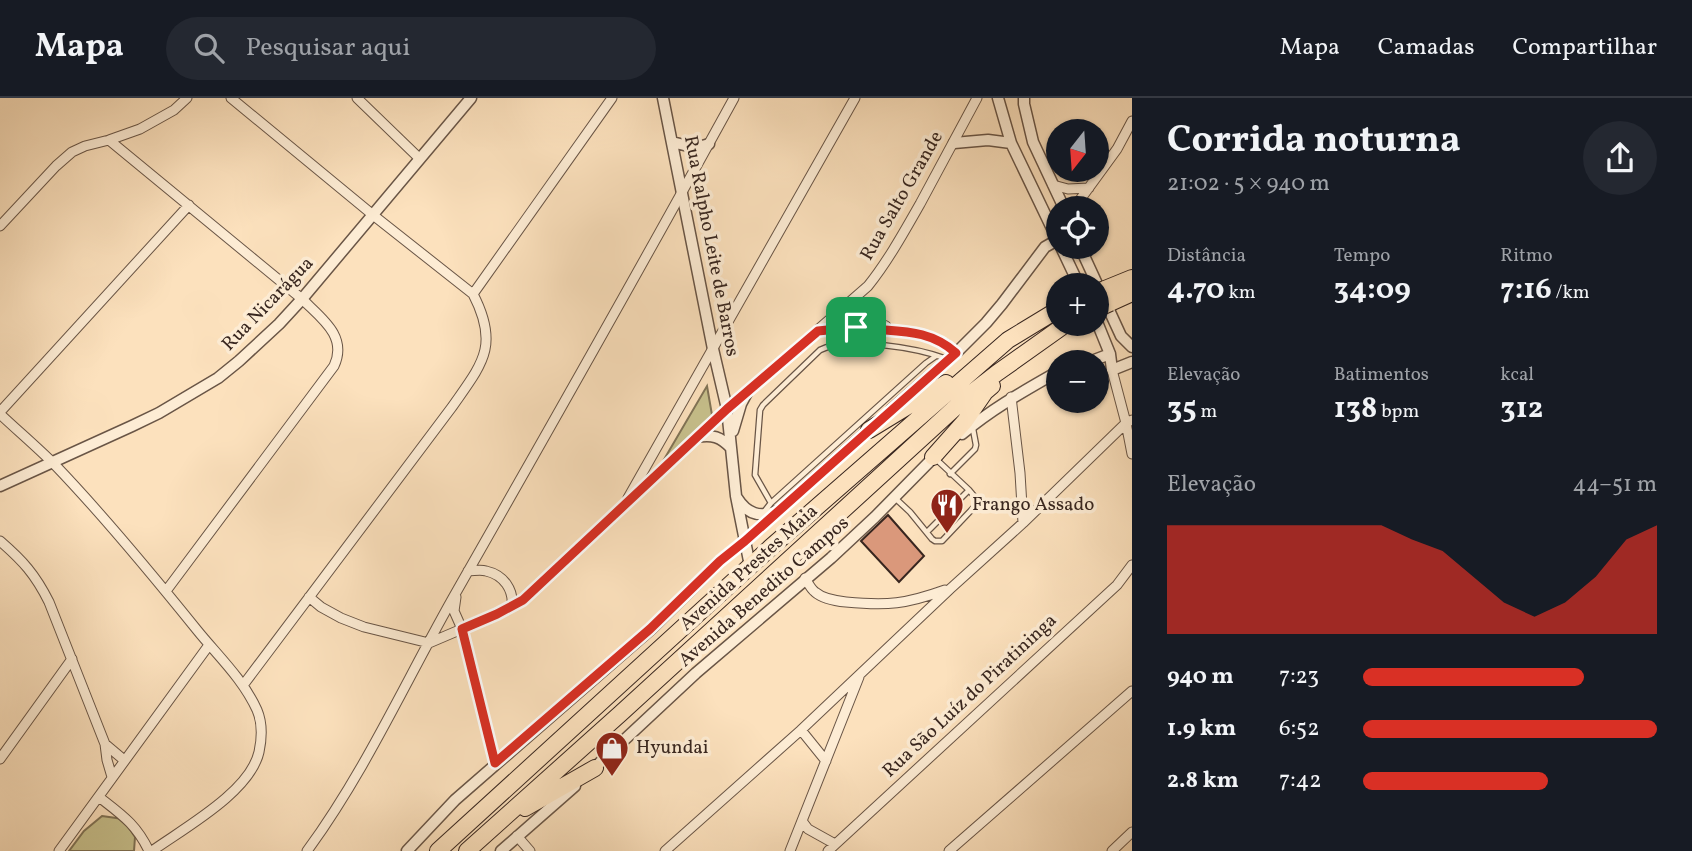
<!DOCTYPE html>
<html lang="pt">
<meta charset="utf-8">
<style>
:root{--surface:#171b24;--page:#242831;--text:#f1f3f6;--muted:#9ea1a6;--line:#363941;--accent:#d93025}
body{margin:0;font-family:Vollkorn,serif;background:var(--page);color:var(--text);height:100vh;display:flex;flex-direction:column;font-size:26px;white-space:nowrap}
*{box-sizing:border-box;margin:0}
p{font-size:23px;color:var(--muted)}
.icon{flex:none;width:38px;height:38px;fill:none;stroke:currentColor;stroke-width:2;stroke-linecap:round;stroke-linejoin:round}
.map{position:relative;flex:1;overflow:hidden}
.side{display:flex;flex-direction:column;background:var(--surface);width:560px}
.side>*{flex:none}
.needle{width:46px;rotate:197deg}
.fabs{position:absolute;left:1046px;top:21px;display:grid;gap:14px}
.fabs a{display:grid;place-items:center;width:63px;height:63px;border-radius:50%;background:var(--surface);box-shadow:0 2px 5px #0004;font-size:35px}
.pin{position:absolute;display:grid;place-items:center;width:60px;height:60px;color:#fff;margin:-30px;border-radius:14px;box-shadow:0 4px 10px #0006}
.round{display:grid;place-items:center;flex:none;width:74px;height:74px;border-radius:37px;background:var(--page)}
.overview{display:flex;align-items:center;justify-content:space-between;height:119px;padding:0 35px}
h1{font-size:38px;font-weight:700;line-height:52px}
.stats{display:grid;grid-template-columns:repeat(3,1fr);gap:10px;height:119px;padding:7px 35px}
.stats div{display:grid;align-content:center}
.stats b{font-size:30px;font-weight:700}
.stats small{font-size:19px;font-weight:400}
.stats p{font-size:19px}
.chart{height:196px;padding:14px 35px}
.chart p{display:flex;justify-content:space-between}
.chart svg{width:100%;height:126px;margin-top:7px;fill:var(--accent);opacity:.7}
ul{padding:0 35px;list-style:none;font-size:23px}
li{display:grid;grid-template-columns:112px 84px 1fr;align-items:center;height:52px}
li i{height:18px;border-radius:9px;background:var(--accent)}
header{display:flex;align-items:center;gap:42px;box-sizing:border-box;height:98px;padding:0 35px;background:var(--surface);border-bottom:2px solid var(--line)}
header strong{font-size:33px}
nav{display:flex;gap:38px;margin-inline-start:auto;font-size:24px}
.search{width:490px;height:63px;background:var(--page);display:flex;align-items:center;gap:18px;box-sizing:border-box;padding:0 24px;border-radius:38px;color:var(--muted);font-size:26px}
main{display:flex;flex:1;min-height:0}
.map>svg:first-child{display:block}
</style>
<header>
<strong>Mapa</strong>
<div class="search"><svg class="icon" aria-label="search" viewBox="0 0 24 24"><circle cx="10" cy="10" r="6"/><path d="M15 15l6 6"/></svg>Pesquisar aqui</div>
<nav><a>Mapa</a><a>Camadas</a><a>Compartilhar</a></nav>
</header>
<main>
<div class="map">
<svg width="1132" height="753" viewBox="0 0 1132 753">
<rect width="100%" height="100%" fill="#fce1bd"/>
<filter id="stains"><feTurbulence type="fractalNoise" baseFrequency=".00286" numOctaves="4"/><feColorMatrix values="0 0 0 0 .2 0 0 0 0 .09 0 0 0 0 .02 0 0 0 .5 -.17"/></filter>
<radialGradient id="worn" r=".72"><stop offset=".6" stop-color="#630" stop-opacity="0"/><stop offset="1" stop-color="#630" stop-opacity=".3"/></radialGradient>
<!-- green -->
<path fill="#c7c08c" stroke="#807356" stroke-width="2" d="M707,288L712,317L659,370Z
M102,718L123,721L135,739L134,753H69L84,733Z"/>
<!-- building -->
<path fill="#da987b" stroke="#38261f" stroke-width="2" d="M888,417L924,458L899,484L861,443Z"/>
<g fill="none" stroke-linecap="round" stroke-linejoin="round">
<defs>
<path id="service" d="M950,376L975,351L976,347L973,331
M895,400L910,414L932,441L935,443H942L979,404L969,392L937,362
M771,405L755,377L760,312L763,307L820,252C848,238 918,250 947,261
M764,414L771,405L926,265L936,258
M927,434L969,392"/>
<path id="minor" d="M231,0L373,117L473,196C500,248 482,266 452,309L244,586
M357,0L419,60
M109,42L302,201C321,220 348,238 334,268L166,493
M1053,87L1068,91L1089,90
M1074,110L1117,51L1132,23
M0,128L56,68L72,54L85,48L109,42L140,31L174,12L187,0
M473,196L612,0
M854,201L865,219L886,228
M840,213L856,228L918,236L933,240L946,246L956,255
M819,233L856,228
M1112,272L1126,325L1132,356
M1011,299L1020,375L1023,425
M0,314L189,107
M0,316C18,333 37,349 55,367C105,419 151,475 197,532C218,558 243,581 257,612C263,626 262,640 259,654C250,694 184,730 152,753
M628,400L855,0
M0,443C23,463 35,476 49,504L105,646L107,662L112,679
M468,473C474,473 480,471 486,473C504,477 514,492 512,509
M805,480C808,485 811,491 815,494C823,501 836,503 846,504C888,508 906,506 945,492
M309,499L321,509L341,520L364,529L429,545L497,516L523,502L727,311L868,188C888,163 904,134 920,106C939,71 958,36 977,0
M456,499L454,513L462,531L495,665
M801,632L826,663
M105,646L124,662
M0,661L72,561
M99,699C122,717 136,726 149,753
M802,723L808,731L835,746
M517,738L530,753
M59,753L209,547
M307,753C367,671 408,578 458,491C551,328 644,164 734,0
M665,753L801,632L950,491L1023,425L1126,325L1132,322
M790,753L859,579
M828,753L1117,487L1132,467
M949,753L1132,593
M1112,753L1132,734"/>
<path id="tertiary" d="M663,0L713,251L727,311L736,398L750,468
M998,0L1011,45L1059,145
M1024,0V6L1033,44L1064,110
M672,44L696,50L709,46
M954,45L988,42L1011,45
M1061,149L1079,187
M1080,149L1121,238L1132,249
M1097,224L1110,256L1112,272L1132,264
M1089,264L1110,256
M891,312L956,255L986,225L1002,206L1045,149L1059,141
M733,333L741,306L748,293
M962,336C993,310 1024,293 1059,273
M697,339C712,336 721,339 731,350
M0,388L132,328L159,315L218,280L239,263L279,226L302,201L471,0
M737,400C747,416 760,420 777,413
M592,672L696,575L831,460L875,419L936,357
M407,753L455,702L651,531L720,463L745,443L873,328
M501,753L575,688"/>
<path id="trunk" d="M869,332L946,285
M933,359L965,323L985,294L992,288
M525,710L595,670
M438,753L771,449L1008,242L1059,211
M467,753L620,616L970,296L997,275L1066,226"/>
<path id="motorway" d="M1105,191L1132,180
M1110,205L1132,195"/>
</defs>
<!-- service casing -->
<use href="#service" stroke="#695546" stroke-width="7"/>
<!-- minor casing -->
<use href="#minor" stroke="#695546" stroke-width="11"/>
<!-- tertiary casing -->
<use href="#tertiary" stroke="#695546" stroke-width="13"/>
<!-- trunk casing -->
<use href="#trunk" stroke="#38261f" stroke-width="18"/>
<!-- motorway casing -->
<use href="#motorway" stroke="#38261f" stroke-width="18"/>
<!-- service -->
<use href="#service" stroke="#fdecd4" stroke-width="4.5"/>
<!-- minor -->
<use href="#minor" stroke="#fdecd4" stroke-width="9"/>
<!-- tertiary -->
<use href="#tertiary" stroke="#fdecd4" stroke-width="10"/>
<!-- trunk -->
<use href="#trunk" stroke="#fce1bd" stroke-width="16"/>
<!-- motorway -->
<use href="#motorway" stroke="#fce1bd" stroke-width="16"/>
<defs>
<path id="trunk-bridge" d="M1097,194L1105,191
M1097,211L1110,205"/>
</defs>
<!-- trunk-bridge casing -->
<use href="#trunk-bridge" stroke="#38261f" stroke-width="18" stroke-linecap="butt"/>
<!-- trunk-bridge -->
<use href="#trunk-bridge" stroke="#fce1bd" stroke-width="16"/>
</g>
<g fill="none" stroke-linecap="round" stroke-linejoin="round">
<defs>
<path id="route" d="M856,229C893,235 926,228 956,255L745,443L720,463L650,531L495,665L462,531L497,516L523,502L727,311L818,233Z"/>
</defs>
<!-- route casing -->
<use href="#route" stroke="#fff" stroke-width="14"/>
<!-- route -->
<use href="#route" stroke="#d93025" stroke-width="9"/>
</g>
<!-- icons -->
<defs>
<symbol id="restaurant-pin" viewBox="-11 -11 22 30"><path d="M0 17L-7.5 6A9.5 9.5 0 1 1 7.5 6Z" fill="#8f2418" stroke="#fdecd4"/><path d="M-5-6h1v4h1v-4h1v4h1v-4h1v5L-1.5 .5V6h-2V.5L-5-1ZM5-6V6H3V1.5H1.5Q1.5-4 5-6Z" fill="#fff"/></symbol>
<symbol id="shop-pin" viewBox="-11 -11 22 30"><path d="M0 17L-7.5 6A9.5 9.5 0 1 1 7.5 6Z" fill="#8f2418" stroke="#fdecd4"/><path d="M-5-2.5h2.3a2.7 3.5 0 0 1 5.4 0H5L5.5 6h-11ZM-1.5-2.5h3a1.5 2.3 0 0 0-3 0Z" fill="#fff"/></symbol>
</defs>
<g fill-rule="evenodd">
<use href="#restaurant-pin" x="928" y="388" width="38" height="52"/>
<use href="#shop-pin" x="593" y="631" width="38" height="52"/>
</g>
<g text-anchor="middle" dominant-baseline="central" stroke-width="7" stroke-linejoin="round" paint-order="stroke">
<!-- street labels -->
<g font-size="19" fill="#38261f" stroke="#fdecd4">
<text transform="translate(902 98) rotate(-60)">Rua Salto Grande</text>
<text transform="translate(711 148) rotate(79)">Rua Ralpho Leite de Barros</text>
<text transform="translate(268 206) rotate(-46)">Rua Nicarágua</text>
<text transform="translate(749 470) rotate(-42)">Avenida Prestes Maia</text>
<text transform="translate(764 494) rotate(-41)">Avenida Benedito Campos</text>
<text transform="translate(970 598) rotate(-43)">Rua São Luíz do Piratininga</text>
</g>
<!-- poi labels -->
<g font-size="19" fill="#38261f" stroke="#fdecd4" text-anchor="start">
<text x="972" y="407">Frango Assado</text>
<text x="636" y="650">Hyundai</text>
</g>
</g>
<rect width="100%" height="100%" filter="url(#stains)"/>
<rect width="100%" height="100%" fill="url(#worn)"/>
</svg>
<div class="fabs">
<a><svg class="needle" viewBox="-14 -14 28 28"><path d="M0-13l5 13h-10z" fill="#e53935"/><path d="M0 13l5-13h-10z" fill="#9ea1a6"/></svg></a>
<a><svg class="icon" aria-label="locate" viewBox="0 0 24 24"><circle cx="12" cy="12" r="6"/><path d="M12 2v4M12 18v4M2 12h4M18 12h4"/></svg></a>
<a>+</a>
<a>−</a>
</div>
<div class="pin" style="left:856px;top:229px;background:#1e9e55"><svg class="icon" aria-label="arrive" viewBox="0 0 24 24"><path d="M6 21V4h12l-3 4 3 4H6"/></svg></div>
</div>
<section class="side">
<div class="overview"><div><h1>Corrida noturna</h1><p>21:02 · 5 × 940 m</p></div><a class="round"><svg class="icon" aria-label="share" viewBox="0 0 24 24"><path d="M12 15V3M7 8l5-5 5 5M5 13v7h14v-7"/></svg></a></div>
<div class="stats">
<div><p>Distância</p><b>4.70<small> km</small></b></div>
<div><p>Tempo</p><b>34:09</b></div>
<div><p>Ritmo</p><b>7:16<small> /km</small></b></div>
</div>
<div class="stats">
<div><p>Elevação</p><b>35<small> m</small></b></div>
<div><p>Batimentos</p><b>138<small> bpm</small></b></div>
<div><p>kcal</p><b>312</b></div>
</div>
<div class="chart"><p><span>Elevação</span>44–51 m</p>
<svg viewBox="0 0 160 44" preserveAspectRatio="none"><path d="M0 44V6L10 6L20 6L30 6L40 6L50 6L60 6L70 6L80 11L90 15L100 24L110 33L120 38L130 33L140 24L150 11L160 6V44z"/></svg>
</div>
<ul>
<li><b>940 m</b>7:23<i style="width:75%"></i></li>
<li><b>1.9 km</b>6:52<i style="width:100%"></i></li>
<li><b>2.8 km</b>7:42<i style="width:63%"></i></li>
</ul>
</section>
</main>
